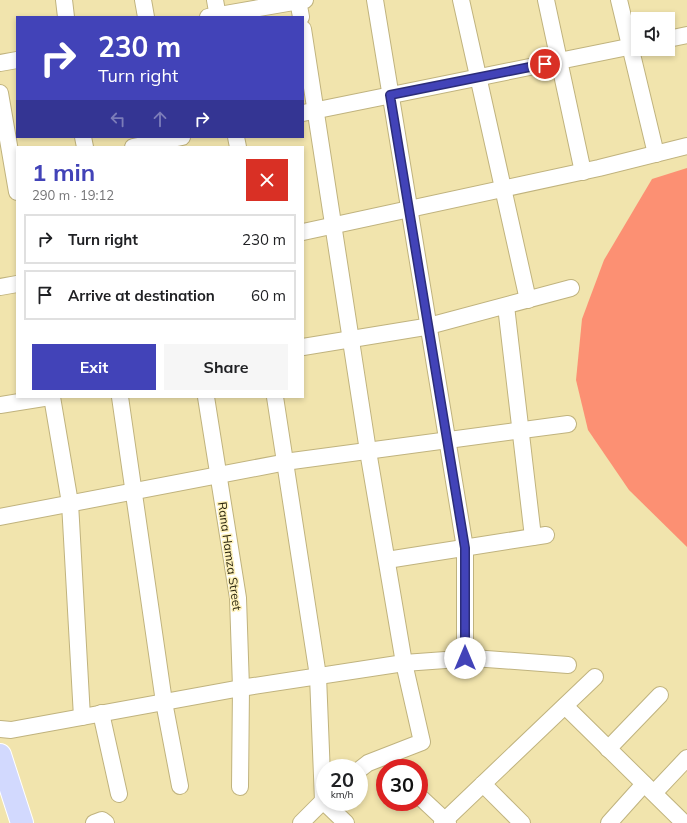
<!DOCTYPE html>
<html lang="en">
<head>
<meta charset="utf-8">
<style>
  :root { --surface:#fff; --page:#f6f6f6; --text:#202124; --muted:#757577; --line:#e0e0e0; --accent:#4243b8 }
  body { margin:0; font-family:Mulish,sans-serif; background:var(--page); color:var(--text); height:100vh; display:flex; flex-direction:column; font-size:15px; white-space:nowrap }
  * { box-sizing:border-box; margin:0 }
  p { font-size:13px; color:var(--muted) }
  .icon { flex:none; width:22px; height:22px; fill:none; stroke:currentColor; stroke-width:2; stroke-linecap:round; stroke-linejoin:round }
  .map { position:relative; flex:1; overflow:hidden }
  .details { position:absolute; left:16px; top:146px; width:288px; height:252px; display:flex; flex-direction:column; background:var(--surface); border-radius:0px; box-shadow:0 2px 6px #0003 }
  .details>* { flex:none }
  .guide { position:absolute; left:16px; top:16px; width:288px; height:122px; border-radius:0px; box-shadow:0 2px 6px #0003; background:#4243b8; color:#fff; overflow:hidden }
  .tools { position:absolute; left:631px; top:12px; display:grid; gap:8px }
  .tools a { display:grid; place-items:center; width:44px; height:44px; border-radius:0px; background:var(--surface); box-shadow:0 2px 6px #0003; font-size:20px }
  .speed { position:absolute; left:316px; top:759px; display:flex; gap:8px; font-size:20px; font-weight:700; text-align:center }
  .speed>* { display:grid; place-content:center; width:52px; height:52px; border-radius:50%; background:var(--surface); box-shadow:0 2px 6px #0003; line-height:1 }
  .speed small { font-size:10px; font-weight:400 }
  .speed .limit { border:6px solid #d22; background:#fff; color:#111 }
  .pin { position:absolute; display:grid; place-items:center; width:34px; height:34px; color:#fff; margin:-17px; border:2px solid #fff; border-radius:50%; box-shadow:0 1px 4px #0007 }
  .me { position:absolute; width:44px; margin:-22px; rotate:0deg; stroke-linejoin:round; filter:drop-shadow(0 0 3px #0008) }
  .turn { display:flex; align-items:center; gap:14px; height:84px; padding:0 16px; font-size:18px }
  .turn .icon { width:52px; height:52px; stroke-width:2.5 }
  .turn b { display:block; font-size:28px; line-height:34px }
  .lanes { display:flex; align-items:center; height:38px; padding:0 16px; background:#0003; justify-content:center; gap:20px; direction:ltr }
  .lanes .off { opacity:.35 }
  .round { display:grid; place-items:center; flex:none; width:42px; height:42px; border-radius:0px; background:var(--page) }
  .head { display:flex; align-items:center; justify-content:space-between; height:68px; padding:0 16px }
  h1 { font-size:24px; font-weight:700; line-height:30px; color:var(--accent) }
  .primary-button { display:flex; gap:8px; margin-top:auto; padding:8px 16px }
  .primary-button a { flex:1; height:46px; border-radius:0px; background:var(--accent); color:#fff; font-size:16px; font-weight:700; line-height:46px; text-align:center }
  .primary-button a+a { background:var(--page); color:var(--text) }
  ul { padding:0; list-style:none }
  li { display:flex; align-items:center; gap:12px; height:50px; margin:0 8px 6px; padding:0 8px; border:2px solid var(--line); border-radius:0px }
  li div { flex:1 }
  li b { display:block; font-size:15px }
  li em { font-style:normal }
  .map>svg:first-child { display:block }
  .green { fill:#fc9073 }
  .lines { fill:none; stroke-linecap:round; stroke-linejoin:round }
  .minor-casing { stroke:#c0b37e; stroke-width:18 }
  .primary-casing { stroke:#fff; stroke-width:24 }
  .minor { stroke:#fff; stroke-width:16 }
  .primary { stroke:#d2d9fe; stroke-width:22 }
  .route-casing { stroke:#2b2c78; stroke-width:10 }
  .route { stroke:#4243b8; stroke-width:7 }
  .labels { text-anchor:middle; dominant-baseline:central; stroke-width:3; stroke-linejoin:round; paint-order:stroke }
  .street-label { font-size:12px; fill:#231e09; stroke:#fef1ba }
</style>
</head>
<body>
<div class="map">
<svg width="687" height="823" viewBox="0 0 687 823">
  <rect width="100%" height="100%" fill="#f1e4ad"/>
  <polygon class="green" points="687,168 687,547 629,490 588,430 576,380 582,319 604,260 652,179"/>
  <g class="lines">
    <g class="minor-casing">
      <g id="minor">
        <polyline points="64,0 66,17"/>
        <polyline points="143,0 146,17"/>
        <polyline points="215,0 218,17"/>
        <polyline points="298,0 301,17"/>
        <polyline points="375,0 465,548 465,659"/>
        <polyline points="461,0 528,300"/>
        <polyline points="546,0 583,172"/>
        <polyline points="619,0 656,154"/>
        <polyline points="208,17 305,0"/>
        <polyline points="303,29 368,451 404,663 422,742 368,763 359,770"/>
        <polyline points="668,39 687,35"/>
        <polyline points="0,63 17,60"/>
        <polyline points="0,93 17,192"/>
        <polyline points="303,113 638,45"/>
        <polyline points="83,137 85,147"/>
        <polyline points="236,137 238,147"/>
        <polyline points="133,147 182,137"/>
        <polyline points="303,232 599,168 687,146"/>
        <polyline points="0,287 17,284"/>
        <polyline points="506,306 533,537"/>
        <polyline points="303,347 425,327 571,288"/>
        <polyline points="52,397 70,503 82,717"/>
        <polyline points="120,397 164,702 180,786"/>
        <polyline points="206,397 238,598 241,688 240,787"/>
        <polyline points="275,397 318,676 323,801 346,823"/>
        <polyline points="0,405 50,397"/>
        <polyline points="0,517 292,461 568,424"/>
        <polyline points="387,560 546,535"/>
        <polyline points="565,706 684,823"/>
        <polyline points="101,713 119,794"/>
        <polyline points="0,729 11,730 241,688 404,663 473,658 568,665"/>
        <polyline points="608,749 660,695"/>
        <polyline points="483,784 522,823"/>
        <polyline points="654,793 687,758"/>
        <polyline points="419,796 448,823"/>
        <polyline points="94,823 102,820 106,823"/>
        <polyline points="301,823 325,799"/>
        <polyline points="442,823 595,677"/>
        <polyline points="609,823 644,784"/>
      </g>
    </g>
    <g class="primary-casing">
      <polyline id="primary" points="0,755 22,823"/>
    </g>
    <use href="#minor" class="minor"/>
    <use href="#primary" class="primary"/>
  </g>
  <g class="lines">
    <g class="route-casing">
      <polyline id="route" points="465,658 465,548 390,95 545,64"/>
    </g>
    <use href="#route" class="route"/>
  </g>
  <g class="labels">
    <g class="street-label">
      <text transform="translate(230 556) rotate(82)">Rana Hamza Street</text>
    </g>
  </g>
</svg>
<div class="tools">
<a><svg class="icon" aria-label="sound" viewBox="0 0 24 24"><path d="M4 9h4l5-4v14l-5-4H4zM17 9q2 3 0 6"/></svg></a>
</div>
<div class="speed"><div>20<small>km/h</small></div><div class="limit">30</div></div>
<div class="pin" style="left:545px;top:64px;background:#d93025"><svg class="icon" aria-label="arrive" viewBox="0 0 24 24"><path d="M6 21V4h12l-3 4 3 4H6"/></svg></div>
<svg class="me" style="left:465px;top:658px" viewBox="-20 -20 40 40"><circle r="19" fill="#fff"/><path d="M0-13L10 11 0 6-10 11z" fill="#4243b8"/></svg>
<div class="guide">
<div class="turn"><svg class="icon" aria-label="right" viewBox="0 0 24 24"><path d="M7 20v-9h11M14 6l5 5-5 5"/></svg><div><b>230 m</b>Turn right</div></div>
<div class="lanes"><svg class="icon off" aria-label="left" viewBox="0 0 24 24"><path d="M17 20v-9H6M10 6l-5 5 5 5"/></svg><svg class="icon off" aria-label="ahead" viewBox="0 0 24 24"><path d="M12 20V5M6 11l6-6 6 6"/></svg><svg class="icon" aria-label="right" viewBox="0 0 24 24"><path d="M7 20v-9h11M14 6l5 5-5 5"/></svg></div>
</div>
<section class="details">
<div class="head"><div><h1>1 min</h1><p>290 m · 19:12</p></div><a class="round" style="background:#d93025;color:#fff"><svg class="icon" aria-label="close" viewBox="0 0 24 24"><path d="M6 6l12 12M18 6L6 18"/></svg></a></div>
<ul>
<li><svg class="icon" aria-label="right" viewBox="0 0 24 24"><path d="M7 20v-9h11M14 6l5 5-5 5"/></svg><div><b>Turn right</b></div><em>230 m</em></li>
<li><svg class="icon" aria-label="arrive" viewBox="0 0 24 24"><path d="M6 21V4h12l-3 4 3 4H6"/></svg><div><b>Arrive at destination</b></div><em>60 m</em></li>
</ul>
<div class="primary-button"><a>Exit</a><a>Share</a></div>
</section>
</div>
</body>
</html>
